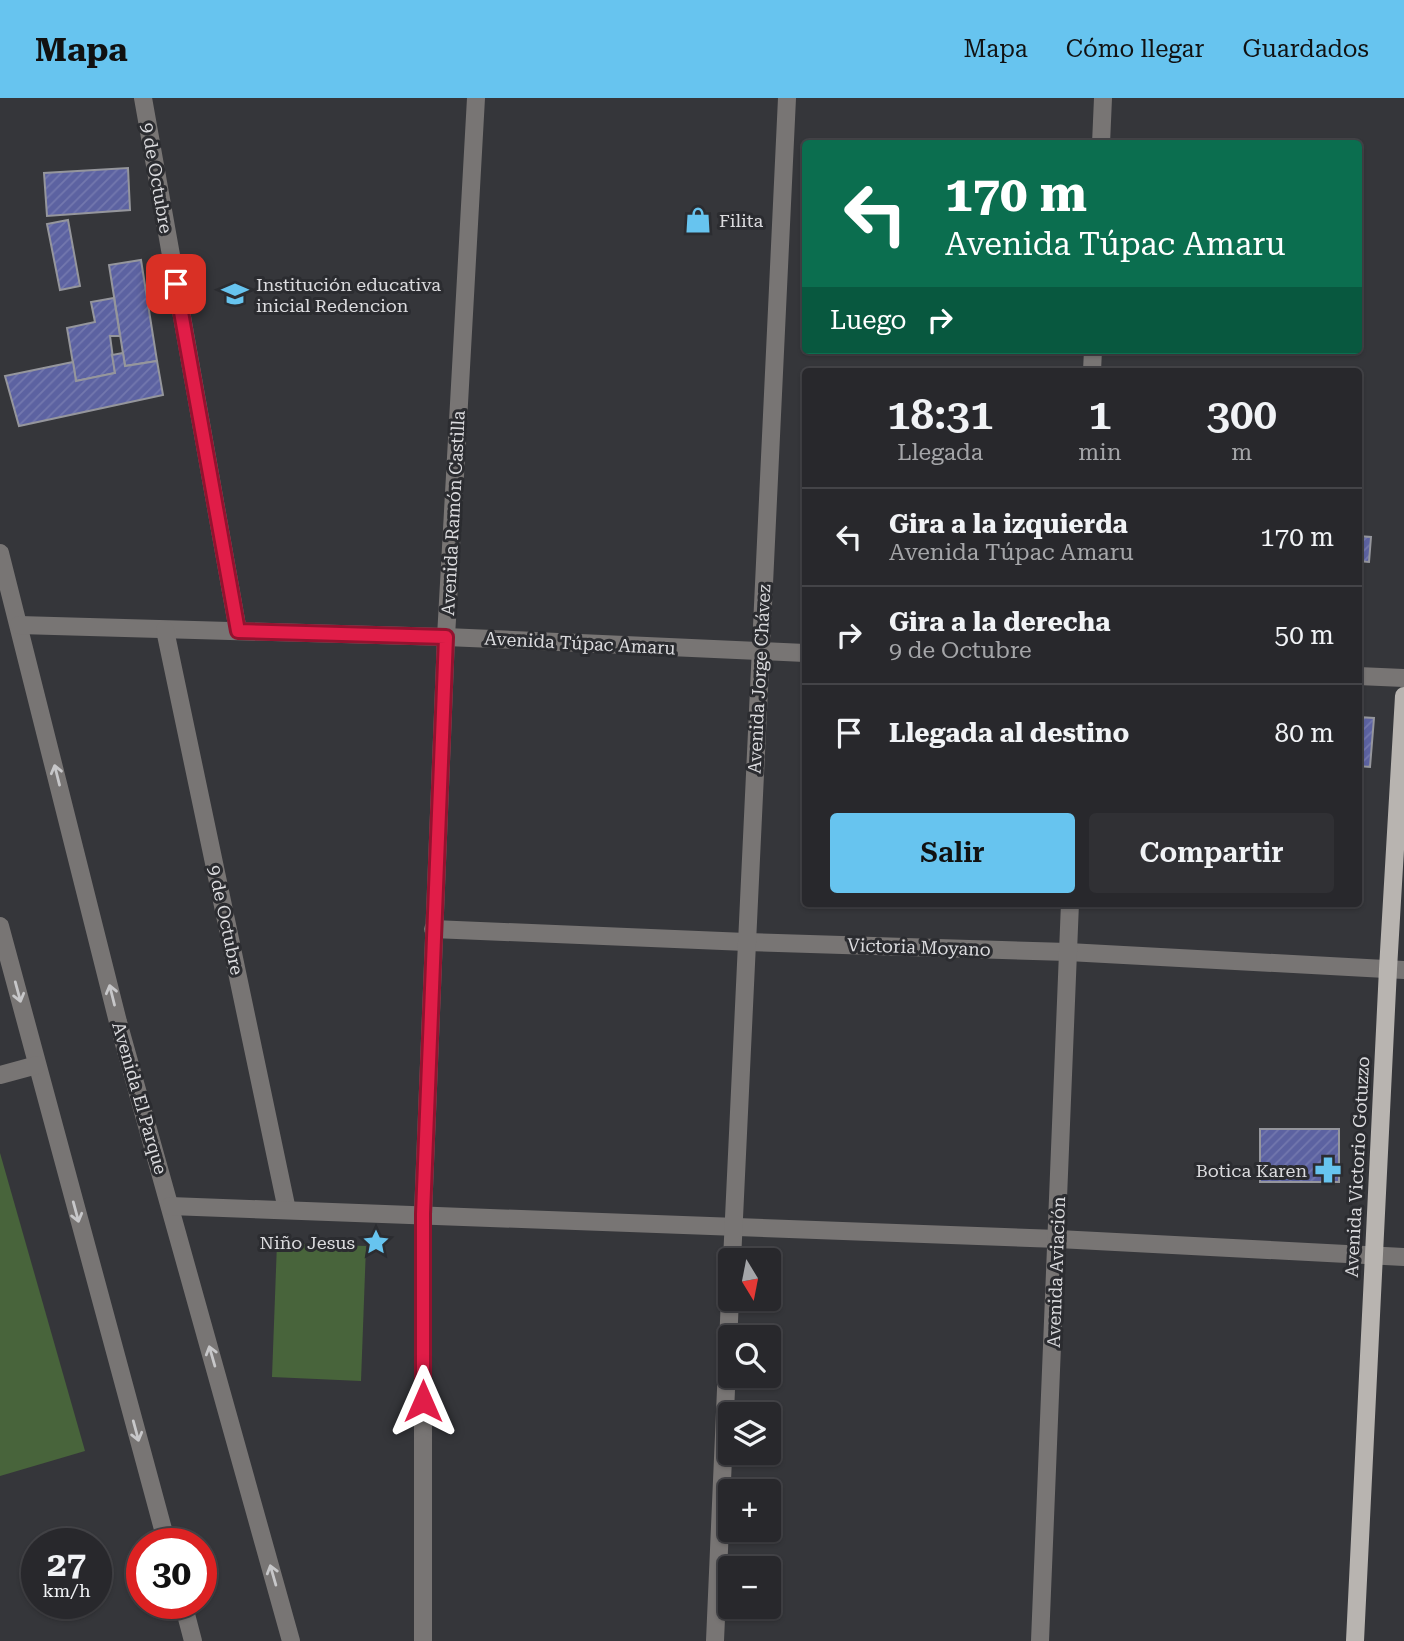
<!DOCTYPE html>
<html lang="es">
<head>
<meta charset="utf-8">
<style>
  :root { --surface:#28282c; --page:#303034; --text:#f1f3f6; --muted:#a5a6a9; --line:#444448; --accent:#67c4ef }
  body { margin:0; font-family:"Roboto Serif",serif; background:var(--page); color:var(--text); height:100vh; display:flex; flex-direction:column; font-size:26px; white-space:nowrap }
  * { box-sizing:border-box; margin:0 }
  p { font-size:23px; color:var(--muted) }
  .icon { flex:none; width:38px; height:38px; fill:none; stroke:currentColor; stroke-width:2; stroke-linecap:round; stroke-linejoin:round }
  .map { position:relative; flex:1; overflow:hidden }
  .sheet { position:absolute; left:802px; top:270px; width:560px; height:539px; display:flex; flex-direction:column; background:var(--surface); border-radius:7px; box-shadow:0 2px 5px #0004,0 0 0 2px var(--line) }
  .sheet>* { flex:none }
  .guide { position:absolute; left:802px; top:42px; width:560px; height:214px; border-radius:7px; box-shadow:0 2px 5px #0004,0 0 0 2px var(--line); background:#0b6e4f; color:#fff; overflow:hidden }
  .needle { width:46px; rotate:170deg }
  .tools { position:absolute; left:718px; top:1150px; display:grid; gap:14px }
  .tools a { display:grid; place-items:center; width:63px; height:63px; border-radius:7px; background:var(--surface); box-shadow:0 2px 5px #0004,0 0 0 2px var(--line); font-size:35px }
  .speed { position:absolute; left:21px; top:1430px; display:flex; gap:14px; font-size:35px; font-weight:700; text-align:center }
  .speed>* { display:grid; place-content:center; width:91px; height:91px; border-radius:50%; background:var(--surface); box-shadow:0 2px 5px #0004,0 0 0 2px var(--line); line-height:1 }
  .speed small { font-size:18px; font-weight:400 }
  .speed .limit { border:10px solid #d22; background:#fff; color:#111 }
  .pin { position:absolute; display:grid; place-items:center; width:60px; height:60px; color:#fff; margin:-30px; border-radius:14px; box-shadow:0 4px 10px #0006 }
  .me { position:absolute; width:77px; margin:-38px; rotate:0deg; stroke-linejoin:round; filter:drop-shadow(0 0 5px #0008) }
  .turn { display:flex; align-items:center; gap:24px; height:147px; padding:0 28px; font-size:32px }
  .turn .icon { width:91px; height:91px; stroke-width:2.5 }
  .turn b { display:block; font-size:49px; line-height:60px }
  .then { display:flex; align-items:center; height:66px; padding:0 28px; background:#0003; gap:14px; font-size:26px }
  .eta { display:flex; justify-content:space-evenly; align-items:center; height:119px; text-align:center }
  .eta b { font-size:42px; font-weight:600; line-height:49px }
  .button { display:flex; gap:14px; margin-top:auto; padding:14px 28px }
  .button a { flex:1; height:80px; border-radius:7px; background:var(--accent); color:#111; font-size:28px; font-weight:600; line-height:80px; text-align:center }
  .button a+a { background:var(--page); color:var(--text) }
  ul { padding:0; list-style:none }
  li { display:flex; align-items:center; gap:21px; height:98px; padding:0 28px; border-top:2px solid var(--line) }
  li div { flex:1 }
  li b { display:block; font-size:26px }
  li em { font-style:normal }
  header { display:flex; align-items:center; gap:42px; box-sizing:border-box; height:98px; padding:0 35px; background:var(--accent); color:#111 }
  header strong { font-size:33px }
  nav { display:flex; gap:38px; margin-inline-start:auto; font-size:24px }
  .map>svg:first-child { display:block }
  .park { fill:#48643b }
  .building { fill:url(#building-hatch); stroke:#95969c; stroke-width:2 }
  .lines { fill:none; stroke-linecap:round; stroke-linejoin:round }
  .minor { stroke:#787574; stroke-width:18 }
  .major { stroke:#b8b4b0; stroke-width:18 }
  .oneway { stroke:#c7c7c9 }
  .route-casing { stroke:#92132f; stroke-width:18 }
  .route { stroke:#e11d48; stroke-width:12 }
  .labels { text-anchor:middle; dominant-baseline:central; stroke-width:6; stroke-linejoin:round; paint-order:stroke }
  .street-label { font-size:18px; fill:#dbdbde; stroke:#2b2c30 }
  .poi-label { font-size:18px; fill:#dbdbde; stroke:#2b2c30; text-anchor:start }
</style>
</head>
<body>
<header>
<strong>Mapa</strong>
<nav><a>Mapa</a><a>Cómo llegar</a><a>Guardados</a></nav>
</header>
<div class="map">
<svg width="1404" height="1543" viewBox="0 0 1404 1543">
  <defs>
    <pattern id="building-hatch" width="6" height="6" patternUnits="userSpaceOnUse" patternTransform="scale(1.75)"><rect width="6" height="6" fill="#5c62a1"/><path d="M-1 1l2-2M0 6l6-6M5 7l2-2" fill="none" stroke="#7378ae"/></pattern>
  </defs>
  <rect width="100%" height="100%" fill="#35363a"/>
  <g class="park">
    <polygon points="0,1055 85,1353 0,1378"/>
    <polygon points="277,1145 366,1148 361,1283 272,1279"/>
  </g>
  <g class="building">
    <polygon points="128,70 130,112 47,118 44,75"/>
    <polygon points="68,122 80,188 60,192 47,126"/>
    <polygon points="141,162 157,263 125,268 109,167"/>
    <polygon points="114,200 120,238 110,238 115,275 76,283 67,230 95,224 91,204"/>
    <polygon points="123,255 125,268 157,263 163,297 19,328 5,278 73,264 76,283 115,275 112,257"/>
    <polygon points="1358,438 1371,439 1369,464 1358,463"/>
    <polygon points="1358,619 1374,620 1370,669 1358,668"/>
    <rect x="1260" y="1031" width="79" height="53"/>
  </g>
  <g class="lines">
    <g class="minor">
      <polyline points="143,0 238,533"/>
      <polyline points="1101,46 1103,0"/>
      <polyline points="1092,273 1093,252"/>
      <polyline points="0,455 118,924 291,1543"/>
      <polyline points="19,527 446,539 805,555"/>
      <polyline points="165,532 287,1112"/>
      <polyline points="1358,578 1404,580"/>
      <polyline points="0,828 167,1446"/>
      <polyline points="433,831 746,844 1068,854 1404,872"/>
      <polyline points="0,977 37,967"/>
      <polyline points="170,1108 1058,1141 1404,1159"/>
      <polyline points="732,1162 787,0"/>
      <polyline points="183,1505 193,1543"/>
      <polyline points="423,1543 423,1116 446,539 476,0"/>
      <polyline points="715,1543 730,1200"/>
      <polyline points="1040,1543 1070,805"/>
    </g>
    <polyline class="major" points="1355,1543 1388,871 1404,598"/>
  </g>
  <defs><path id="oneway-shaft" d="M-6 0H5M1.5-3L5.5 0L1.5 3" fill="none" stroke-width="1.6" stroke-linecap="round" stroke-linejoin="round" transform="scale(1.75)"/></defs>
  <g class="oneway">
    <use href="#oneway-shaft" transform="translate(57 677) rotate(-104)"/>
    <use href="#oneway-shaft" transform="translate(18 894) rotate(75)"/>
    <use href="#oneway-shaft" transform="translate(112 897) rotate(-104)"/>
    <use href="#oneway-shaft" transform="translate(76 1114) rotate(75)"/>
    <use href="#oneway-shaft" transform="translate(212 1258) rotate(-106)"/>
    <use href="#oneway-shaft" transform="translate(136 1333) rotate(75)"/>
    <use href="#oneway-shaft" transform="translate(273 1477) rotate(-106)"/>
  </g>
  <g class="lines">
    <g class="route-casing">
      <polyline id="route" points="176,186 238,533 446,539 423,1116 423,1303"/>
    </g>
    <use href="#route" class="route"/>
  </g>
  <defs>
    <g id="shop-bare" transform="scale(2.1)"><path d="M-5-2.5h2.3a2.7 3.5 0 0 1 5.4 0H5L5.5 6h-11ZM-1.5-2.5h3a1.5 2.3 0 0 0-3 0Z" fill="#67c4ef" stroke="#2b2c30" stroke-width="2.5" paint-order="stroke"/></g>
    <g id="school-bare" transform="scale(2.1)"><path d="M0-5L7-2L0 1L-7-2ZM-4 1L0 2.5L4 1V4Q0 6-4 4Z" fill="#67c4ef" stroke="#2b2c30" stroke-width="2.5" paint-order="stroke"/></g>
    <g id="pharmacy-bare" transform="scale(2.1)"><path d="M-2-6h4v4h4v4h-4v4h-4v-4h-4v-4h4Z" fill="#67c4ef" stroke="#2b2c30" stroke-width="2.5" paint-order="stroke"/></g>
    <g id="sight-bare" transform="scale(2.1)"><path d="M0-6L1.8-2.2L6-1.7L2.9 1.2L3.7 5.4L0 3.3L-3.7 5.4L-2.9 1.2L-6-1.7L-1.8-2.2Z" fill="#67c4ef" stroke="#2b2c30" stroke-width="2.5" paint-order="stroke"/></g>
  </defs>
  <g fill-rule="evenodd">
    <use href="#shop-bare" x="698" y="122"/>
    <use href="#school-bare" x="235" y="196"/>
    <use href="#pharmacy-bare" x="1328" y="1072"/>
    <use href="#sight-bare" x="376" y="1144"/>
  </g>
  <g class="labels">
    <g class="street-label">
      <text transform="translate(157 80) rotate(80)">9 de Octubre</text>
      <text transform="translate(453 415) rotate(-87)">Avenida Ramón Castilla</text>
      <text transform="translate(580 545) rotate(3)">Avenida Túpac Amaru</text>
      <text transform="translate(759 581) rotate(-87)">Avenida Jorge Chávez</text>
      <text transform="translate(226 822) rotate(78)">9 de Octubre</text>
      <text transform="translate(919 849) rotate(2)">Victoria Moyano</text>
      <text transform="translate(140 1000) rotate(74)">Avenida El Parque</text>
      <text transform="translate(1357 1069) rotate(-87)">Avenida Victorio Gotuzzo</text>
      <text transform="translate(1056 1174) rotate(-88)">Avenida Aviación</text>
    </g>
    <g class="poi-label">
      <text x="719" y="122">Filita</text>
      <text x="256" y="186">Institución educativa<tspan x="256" dy="21">inicial Redencion</tspan></text>
      <text x="1307" y="1072" text-anchor="end">Botica Karen</text>
      <text x="355" y="1144" text-anchor="end">Niño Jesus</text>
    </g>
  </g>
</svg>
<div class="tools">
<a><svg class="needle" viewBox="-14 -14 28 28"><path d="M0-13l5 13h-10z" fill="#e53935"/><path d="M0 13l5-13h-10z" fill="#a5a6a9"/></svg></a>
<a><svg class="icon" aria-label="search" viewBox="0 0 24 24"><circle cx="10" cy="10" r="6"/><path d="M15 15l6 6"/></svg></a>
<a><svg class="icon" aria-label="layers" viewBox="0 0 24 24"><path d="M12 4l9 5-9 5-9-5zM3 14l9 5 9-5"/></svg></a>
<a>+</a>
<a>−</a>
</div>
<div class="speed"><div>27<small>km/h</small></div><div class="limit">30</div></div>
<div class="pin" style="left:176px;top:186px;background:#d93025"><svg class="icon" aria-label="arrive" viewBox="0 0 24 24"><path d="M6 21V4h12l-3 4 3 4H6"/></svg></div>
<svg class="me" style="left:423px;top:1303px" viewBox="-20 -20 40 40"><path d="M0-17L14 15 0 8-14 15z" fill="#e11d48" stroke="#fff" stroke-width="4"/></svg>
<div class="guide">
<div class="turn"><svg class="icon" aria-label="left" viewBox="0 0 24 24"><path d="M17 20v-9H6M10 6l-5 5 5 5"/></svg><div><b>170 m</b>Avenida Túpac Amaru</div></div>
<div class="then">Luego<svg class="icon" aria-label="right" viewBox="0 0 24 24"><path d="M7 20v-9h11M14 6l5 5-5 5"/></svg></div>
</div>
<section class="sheet">
<div class="eta">
<div><b>18:31</b><p>Llegada</p></div>
<div><b>1</b><p>min</p></div>
<div><b>300</b><p>m</p></div>
</div>
<ul>
<li><svg class="icon" aria-label="left" viewBox="0 0 24 24"><path d="M17 20v-9H6M10 6l-5 5 5 5"/></svg><div><b>Gira a la izquierda</b><p>Avenida Túpac Amaru</p></div><em>170 m</em></li>
<li><svg class="icon" aria-label="right" viewBox="0 0 24 24"><path d="M7 20v-9h11M14 6l5 5-5 5"/></svg><div><b>Gira a la derecha</b><p>9 de Octubre</p></div><em>50 m</em></li>
<li><svg class="icon" aria-label="arrive" viewBox="0 0 24 24"><path d="M6 21V4h12l-3 4 3 4H6"/></svg><div><b>Llegada al destino</b></div><em>80 m</em></li>
</ul>
<div class="button"><a>Salir</a><a>Compartir</a></div>
</section>
</div>
</body>
</html>
